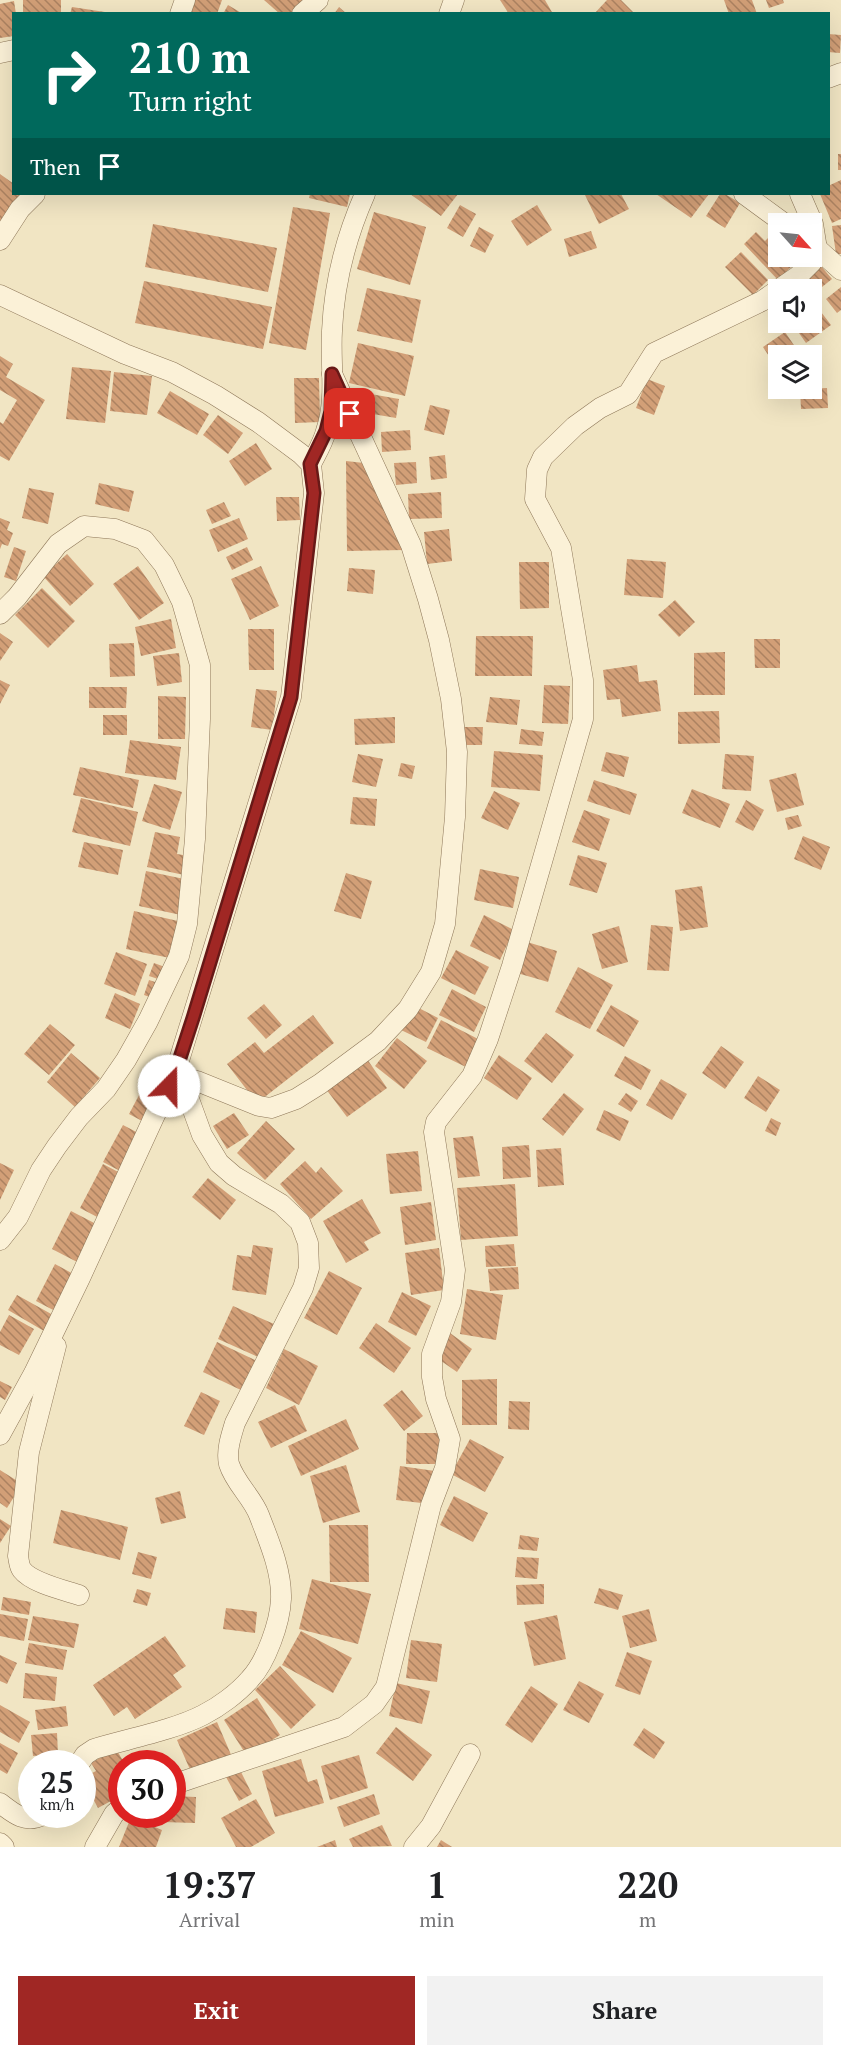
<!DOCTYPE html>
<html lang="en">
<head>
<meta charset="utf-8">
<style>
  :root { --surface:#fff; --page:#f2f2f2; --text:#202124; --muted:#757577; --accent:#a02724 }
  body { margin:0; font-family:"PT Serif",serif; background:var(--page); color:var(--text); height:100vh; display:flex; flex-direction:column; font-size:22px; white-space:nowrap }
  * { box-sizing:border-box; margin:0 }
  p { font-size:20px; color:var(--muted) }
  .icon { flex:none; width:33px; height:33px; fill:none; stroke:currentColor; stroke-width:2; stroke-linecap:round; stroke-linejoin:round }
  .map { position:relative; height:1847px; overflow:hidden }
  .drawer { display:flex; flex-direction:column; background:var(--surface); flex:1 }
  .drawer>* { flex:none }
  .banner { position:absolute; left:12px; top:12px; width:818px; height:183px; border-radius:0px; box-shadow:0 6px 24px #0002; background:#00695c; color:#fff; overflow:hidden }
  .needle { width:39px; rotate:117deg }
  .controls { position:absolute; left:768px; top:213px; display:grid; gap:12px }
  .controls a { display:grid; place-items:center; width:54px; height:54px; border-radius:0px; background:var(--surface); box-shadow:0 6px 24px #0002; font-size:30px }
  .speed { position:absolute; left:18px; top:1750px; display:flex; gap:12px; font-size:30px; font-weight:700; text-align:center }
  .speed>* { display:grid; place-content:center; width:78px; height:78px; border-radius:50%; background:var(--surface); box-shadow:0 6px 24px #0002; line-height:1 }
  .speed small { font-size:15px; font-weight:400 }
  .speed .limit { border:9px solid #d22; background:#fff; color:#111 }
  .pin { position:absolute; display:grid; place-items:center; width:51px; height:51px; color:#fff; margin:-26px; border-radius:12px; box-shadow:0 3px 9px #0006 }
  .me { position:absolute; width:66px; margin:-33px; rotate:22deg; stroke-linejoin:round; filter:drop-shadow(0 0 4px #0008) }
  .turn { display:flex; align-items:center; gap:21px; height:126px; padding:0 18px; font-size:27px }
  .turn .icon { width:78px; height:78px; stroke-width:2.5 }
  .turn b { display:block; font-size:42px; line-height:51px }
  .then { display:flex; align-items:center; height:57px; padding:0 18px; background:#0003; gap:12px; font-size:22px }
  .eta { display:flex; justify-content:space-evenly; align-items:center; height:102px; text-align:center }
  .eta b { font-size:36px; font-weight:800; line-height:42px }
  .primary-button { display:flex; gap:12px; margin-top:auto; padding:12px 18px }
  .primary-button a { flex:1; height:69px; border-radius:0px; background:var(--accent); color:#fff; font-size:24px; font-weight:800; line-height:69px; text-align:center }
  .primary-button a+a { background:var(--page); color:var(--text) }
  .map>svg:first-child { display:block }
  .building { fill:url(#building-back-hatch) }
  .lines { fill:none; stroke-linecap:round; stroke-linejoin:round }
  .minor-casing { stroke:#8d7658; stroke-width:21 }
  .minor { stroke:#fbf1d7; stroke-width:20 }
  .route-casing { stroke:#681917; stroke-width:15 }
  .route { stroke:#a02724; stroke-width:10 }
</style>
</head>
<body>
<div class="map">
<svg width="841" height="1847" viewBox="0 0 841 1847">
  <defs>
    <pattern id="building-back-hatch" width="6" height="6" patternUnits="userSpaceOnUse" patternTransform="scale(1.5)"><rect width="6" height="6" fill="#d29f77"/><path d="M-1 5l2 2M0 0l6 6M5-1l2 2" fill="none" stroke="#ac8261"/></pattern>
  </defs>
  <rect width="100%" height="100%" fill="#f1e5c3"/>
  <g class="building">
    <rect x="23" y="0" width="38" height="14"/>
    <polygon points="194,0 222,0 217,14 188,14"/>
    <polygon points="264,0 303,0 291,14 280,14"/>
    <polygon points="500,0 545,0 553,14 509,14"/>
    <polygon points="607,0 621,0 635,14 594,14"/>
    <polygon points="724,0 752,0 757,14 729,14"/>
    <polygon points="766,0 783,0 784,3 769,8"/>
    <polygon points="14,1 16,14 14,14 14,36 0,38 0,4"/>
    <polygon points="228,5 243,14 223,14"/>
    <polygon points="72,7 105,12 105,14 70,14"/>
    <polygon points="339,7 347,14 334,14"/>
    <polygon points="828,34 841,35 840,53 828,52"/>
    <rect x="838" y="154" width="3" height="16"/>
    <polygon points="0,174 14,184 14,194 26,194 0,233"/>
    <polygon points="841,180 841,219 832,223 820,194 828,194 828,186"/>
    <polygon points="310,194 350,194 347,207 309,198"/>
    <polygon points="410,194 458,194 441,216"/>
    <polygon points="588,194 621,194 629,209 599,224 585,195"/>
    <polygon points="656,194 709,194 691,218"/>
    <polygon points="720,194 725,194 740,203 725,228 706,216"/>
    <polygon points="460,205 476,214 463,237 447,228"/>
    <polygon points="537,205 552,230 527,246 511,221"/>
    <polygon points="293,207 330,213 306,350 269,343"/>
    <polygon points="374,212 426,227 410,285 357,269"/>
    <polygon points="153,224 277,248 268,292 145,267"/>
    <polygon points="841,225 841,254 836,254 832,226"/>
    <polygon points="479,227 494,235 485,253 470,246"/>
    <polygon points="777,229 778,231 778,256 802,256 778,280 744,244 756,232 765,241"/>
    <polygon points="591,231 597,248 569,257 564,239"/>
    <polygon points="741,252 768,280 753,295 725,267"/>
    <polygon points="821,266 832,279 812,295 812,290 805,290 800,283"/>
    <polygon points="144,281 272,307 263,349 135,323"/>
    <polygon points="841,287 841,310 837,313 826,299"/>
    <polygon points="367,288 421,300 412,343 357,331"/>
    <polygon points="818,308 831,325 806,343 794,326 799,322 812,322 812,313"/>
    <polygon points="785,332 800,354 778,356 778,370 763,347"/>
    <polygon points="358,343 414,356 405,396 349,383"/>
    <polygon points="0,356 13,364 6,377 45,400 9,461 0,456 0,422 3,424 17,400 0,390"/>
    <polygon points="72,367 111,371 105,423 66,419"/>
    <polygon points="114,372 152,376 147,415 110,411"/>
    <polygon points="294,378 319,378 320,422 295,423"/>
    <polygon points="647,379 665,386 654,415 636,408"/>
    <polygon points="827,388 828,408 801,409 800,389"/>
    <polygon points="170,391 209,414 197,435 157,413"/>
    <polygon points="365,393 399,399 396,418 361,412"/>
    <polygon points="430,405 450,410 444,435 424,430"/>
    <polygon points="218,415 243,433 228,454 203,435"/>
    <polygon points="410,430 411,450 382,452 381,432"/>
    <polygon points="256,443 272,469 245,486 229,461"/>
    <polygon points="445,455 447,478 431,480 429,457"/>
    <polygon points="346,461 364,463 405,550 347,551"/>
    <polygon points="416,462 417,483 396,485 394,463"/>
    <polygon points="99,483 134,491 129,512 95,504"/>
    <polygon points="29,488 54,493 48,524 22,518"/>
    <polygon points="441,492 442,518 409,519 408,494"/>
    <polygon points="276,497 299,497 300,520 277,521"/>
    <polygon points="224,502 231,516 212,524 206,510"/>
    <polygon points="0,518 10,522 7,530 13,533 8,546 2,544 0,549"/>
    <polygon points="239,518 248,539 218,552 209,530"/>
    <polygon points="449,529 452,561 427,564 424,532"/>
    <polygon points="14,547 26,551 16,581 4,577"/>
    <polygon points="247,547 253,560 232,570 226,557"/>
    <polygon points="67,554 94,584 70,606 43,576"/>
    <polygon points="627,559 666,562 663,598 624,595"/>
    <polygon points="519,562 549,562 549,608 520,609"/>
    <polygon points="138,566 164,603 139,620 113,584"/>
    <polygon points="261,566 279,606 250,620 231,579"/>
    <polygon points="349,568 375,570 373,594 347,591"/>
    <polygon points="42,588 75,621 48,648 15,615"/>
    <polygon points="675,600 695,622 679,637 658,615"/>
    <polygon points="171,619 176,648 141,656 135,627"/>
    <polygon points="248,629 274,629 274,670 249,670"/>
    <polygon points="0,633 13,642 0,661"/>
    <polygon points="476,636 533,636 532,676 475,676"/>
    <polygon points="754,639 780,639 780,668 755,668"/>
    <polygon points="134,643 135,676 110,677 109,644"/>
    <polygon points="725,652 725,695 694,695 694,653"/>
    <polygon points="179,653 182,682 157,686 153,656"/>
    <polygon points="637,665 639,682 657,680 661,711 622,717 620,699 607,700 603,670"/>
    <polygon points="0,680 10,685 0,704"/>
    <polygon points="544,685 570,686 568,724 542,723"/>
    <polygon points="89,687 127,687 126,708 89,708"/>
    <polygon points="256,689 277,691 272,730 251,727"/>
    <polygon points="158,696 186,697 185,739 158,739"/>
    <polygon points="490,697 520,700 517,725 486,722"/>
    <polygon points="719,711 720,743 678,744 678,712"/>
    <rect x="103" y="715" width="24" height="20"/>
    <polygon points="395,717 395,743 355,745 354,719"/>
    <polygon points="464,727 483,727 482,745 464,745"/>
    <polygon points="521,729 544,732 542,746 519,744"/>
    <polygon points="130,740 181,747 176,780 125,773"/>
    <polygon points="494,751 543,755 540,791 491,787"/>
    <polygon points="606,752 629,757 624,777 601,771"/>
    <polygon points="358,754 383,759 376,787 352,782"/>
    <polygon points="725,754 754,756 751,791 722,789"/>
    <polygon points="401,763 415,766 412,779 398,776"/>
    <polygon points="80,767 139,780 133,808 73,795"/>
    <polygon points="796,773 804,805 777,812 769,780"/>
    <polygon points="594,780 637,794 630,815 587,801"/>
    <polygon points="154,784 182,792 170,830 142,821"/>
    <polygon points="692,789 730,804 720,828 682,813"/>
    <polygon points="494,791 520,803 508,830 481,818"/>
    <polygon points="353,797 377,799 375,826 350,824"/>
    <polygon points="81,798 138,812 130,846 72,832"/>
    <polygon points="746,800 764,810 753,831 735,822"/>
    <polygon points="584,810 610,819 599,851 572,842"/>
    <polygon points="798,815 802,826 788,830 785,818"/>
    <polygon points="155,832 180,837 177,854 189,856 184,875 147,867"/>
    <polygon points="803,836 830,847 821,870 794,859"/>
    <polygon points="84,842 123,850 118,875 78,867"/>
    <polygon points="578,855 607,863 597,893 569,885"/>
    <polygon points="480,869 519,877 513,908 474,900"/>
    <polygon points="146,871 189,880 181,915 139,906"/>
    <polygon points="346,873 372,881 361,919 334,911"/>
    <polygon points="702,886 708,927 680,931 675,890"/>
    <polygon points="134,911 178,921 170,958 126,949"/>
    <polygon points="484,915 514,930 500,960 470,946"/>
    <polygon points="651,925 673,927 669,971 647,970"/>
    <polygon points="619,926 628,962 602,969 592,934"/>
    <polygon points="527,942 557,951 548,982 517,973"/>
    <polygon points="456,950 489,967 475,995 441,978"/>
    <polygon points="116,952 147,964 135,996 104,984"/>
    <polygon points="154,963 165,967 161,980 149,976"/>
    <polygon points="578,967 613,985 590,1029 555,1012"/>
    <polygon points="149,980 161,984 155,999 144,995"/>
    <polygon points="452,989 486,1007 474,1032 439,1015"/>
    <polygon points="115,993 140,1004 130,1029 105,1018"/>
    <polygon points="264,1004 282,1025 266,1039 247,1018"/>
    <polygon points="413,1005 438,1018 426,1042 401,1030"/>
    <polygon points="611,1005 639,1021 624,1047 596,1031"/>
    <polygon points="313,1015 334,1043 257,1103 227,1064 255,1042 264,1053"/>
    <polygon points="441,1020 482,1041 468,1068 427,1048"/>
    <polygon points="50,1024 75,1045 49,1075 24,1054"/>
    <polygon points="546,1033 574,1055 552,1083 524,1061"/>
    <polygon points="397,1038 427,1061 404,1089 375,1066"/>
    <polygon points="721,1046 744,1062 725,1089 702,1073"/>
    <polygon points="71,1053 100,1078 75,1107 47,1082"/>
    <polygon points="499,1055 532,1078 517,1100 484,1078"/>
    <polygon points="625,1056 651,1070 641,1090 614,1076"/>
    <polygon points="367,1059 387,1088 347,1117 326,1089"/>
    <polygon points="154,1067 169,1075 144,1122 129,1114"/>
    <polygon points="758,1076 780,1090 766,1112 744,1098"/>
    <polygon points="661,1079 687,1094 672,1120 646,1105"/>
    <polygon points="564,1093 584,1109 563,1136 542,1119"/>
    <polygon points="626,1093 638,1101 631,1112 618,1104"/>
    <polygon points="604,1110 629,1121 620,1141 596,1130"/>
    <polygon points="234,1113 249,1135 227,1149 213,1126"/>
    <polygon points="771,1118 781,1123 776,1136 765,1131"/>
    <polygon points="266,1121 295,1149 265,1180 237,1153"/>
    <polygon points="123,1125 142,1135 122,1172 103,1162"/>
    <polygon points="473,1136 480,1176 458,1178 453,1138"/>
    <polygon points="529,1145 531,1177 503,1179 502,1147"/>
    <polygon points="561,1148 564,1185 538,1187 536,1150"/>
    <polygon points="418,1151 422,1191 390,1194 386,1154"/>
    <polygon points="305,1161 316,1173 321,1167 343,1191 311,1219 280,1184"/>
    <polygon points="0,1163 14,1170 0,1200"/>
    <polygon points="103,1164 124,1175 101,1219 80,1208"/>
    <polygon points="208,1178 236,1200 220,1220 192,1197"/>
    <polygon points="515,1184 518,1236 461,1240 457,1188"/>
    <polygon points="362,1199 381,1233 364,1242 369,1250 346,1263 323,1221"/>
    <polygon points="431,1202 436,1240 405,1245 400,1207"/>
    <polygon points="71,1211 100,1226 81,1264 52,1249"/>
    <polygon points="514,1244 516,1266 486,1267 485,1246"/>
    <polygon points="253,1245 273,1248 266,1295 232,1290 237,1255 251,1257"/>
    <polygon points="439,1248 444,1290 411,1295 405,1253"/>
    <polygon points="55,1264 77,1276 57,1312 36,1301"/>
    <polygon points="518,1267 519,1289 490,1291 488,1269"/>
    <polygon points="329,1271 362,1288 337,1335 304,1318"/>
    <polygon points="467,1289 503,1295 496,1340 460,1334"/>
    <polygon points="402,1292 431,1306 416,1336 388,1322"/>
    <polygon points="17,1295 53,1315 44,1331 8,1310"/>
    <polygon points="233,1306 274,1324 258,1357 218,1339"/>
    <polygon points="9,1315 34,1329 19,1355 0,1345 0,1332"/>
    <polygon points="376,1323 411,1348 394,1373 359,1348"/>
    <polygon points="450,1333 472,1349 457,1372 434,1356"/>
    <polygon points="217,1342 257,1361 243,1391 203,1372"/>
    <polygon points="284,1349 318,1366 299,1405 266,1388"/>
    <polygon points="497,1379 497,1425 462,1425 462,1380"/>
    <polygon points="0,1381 12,1387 5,1400 0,1397"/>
    <polygon points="402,1390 423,1416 404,1431 383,1405"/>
    <polygon points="201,1392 220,1401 204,1435 184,1426"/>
    <polygon points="509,1401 530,1402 529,1430 508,1429"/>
    <polygon points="295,1405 307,1431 271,1448 258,1422"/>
    <polygon points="346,1419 359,1449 301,1476 288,1446"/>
    <polygon points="407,1433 440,1433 439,1464 406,1464"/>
    <polygon points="470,1439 504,1457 485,1492 451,1474"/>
    <polygon points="346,1465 360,1512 323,1523 310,1476"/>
    <polygon points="400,1466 435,1471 430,1504 396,1500"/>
    <polygon points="0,1470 22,1484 7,1508 0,1503"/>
    <polygon points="180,1491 186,1518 161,1524 155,1498"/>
    <polygon points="454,1496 488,1513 473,1542 440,1525"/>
    <polygon points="61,1510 128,1527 120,1560 53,1543"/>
    <polygon points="0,1519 11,1526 0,1543"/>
    <polygon points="329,1525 368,1525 369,1582 330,1582"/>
    <polygon points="520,1535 539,1538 537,1551 518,1549"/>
    <polygon points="138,1552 157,1557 151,1579 132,1574"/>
    <polygon points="517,1557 539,1558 537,1579 515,1577"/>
    <polygon points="312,1579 371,1594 358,1644 299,1629"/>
    <polygon points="544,1584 544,1604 517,1605 516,1585"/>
    <polygon points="599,1588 623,1595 618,1610 594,1603"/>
    <polygon points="137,1589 151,1593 147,1606 133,1602"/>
    <polygon points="3,1597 31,1602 29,1615 1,1610"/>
    <polygon points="226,1608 257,1612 255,1633 223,1629"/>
    <polygon points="649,1609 657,1641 630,1648 622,1616"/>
    <polygon points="0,1614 28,1619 24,1641 0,1636"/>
    <polygon points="557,1615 566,1659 534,1666 524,1622"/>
    <polygon points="33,1616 79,1624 74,1648 28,1640"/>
    <polygon points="301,1631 352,1658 333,1693 282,1665"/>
    <polygon points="165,1636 186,1666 173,1675 182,1687 135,1719 127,1707 114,1716 93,1685"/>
    <polygon points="411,1640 442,1644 437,1682 406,1678"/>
    <polygon points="29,1643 67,1650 63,1670 25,1663"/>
    <polygon points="627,1652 652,1661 640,1695 615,1686"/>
    <polygon points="0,1655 17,1663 7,1684 0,1681"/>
    <polygon points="280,1666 316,1705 291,1729 255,1690"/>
    <polygon points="25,1673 57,1677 55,1701 23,1698"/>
    <polygon points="579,1681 604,1694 589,1723 563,1710"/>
    <polygon points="396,1683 430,1691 422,1724 389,1716"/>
    <polygon points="531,1686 558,1704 532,1743 505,1725"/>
    <polygon points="257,1698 280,1735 247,1756 224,1720"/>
    <polygon points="0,1705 30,1722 19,1743 0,1732"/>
    <polygon points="66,1706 68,1726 38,1730 35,1710"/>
    <polygon points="217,1722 232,1757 192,1774 177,1740"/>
    <polygon points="396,1727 432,1755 413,1781 376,1753"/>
    <polygon points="644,1728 665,1742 654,1759 633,1745"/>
    <polygon points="57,1733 58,1754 33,1756 31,1735"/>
    <polygon points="0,1743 18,1753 7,1774 0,1770"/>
    <polygon points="116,1749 125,1764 122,1764 122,1795 98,1808 82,1778 96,1771 91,1763"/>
    <polygon points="359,1755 368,1788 330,1800 321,1766"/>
    <polygon points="301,1759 308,1782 317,1779 324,1803 275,1817 262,1771"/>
    <polygon points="240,1770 252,1794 239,1801 226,1777"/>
    <polygon points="374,1794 380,1814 344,1827 337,1807"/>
    <polygon points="172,1796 196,1797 195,1823 162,1822 163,1815 172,1815"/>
    <polygon points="256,1799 275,1833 251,1847 236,1847 221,1818"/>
    <polygon points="131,1817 162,1830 156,1847 119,1847"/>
    <polygon points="382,1825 392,1846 353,1847 349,1839"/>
    <polygon points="335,1840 337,1847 317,1847"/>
    <polygon points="441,1840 452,1847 437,1847"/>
  </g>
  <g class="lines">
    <g class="minor-casing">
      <g id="minor">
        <polyline points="180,14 185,0"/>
        <polyline points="302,14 318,0"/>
        <polyline points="449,14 454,0"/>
        <polyline points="0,53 14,50"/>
        <polyline points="828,78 841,73"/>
        <polyline points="744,194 785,224"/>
        <polyline points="0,240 20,209 35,194"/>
        <polyline points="812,244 841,270"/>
        <polyline points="0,295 125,354 172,372 215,395 258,422 301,454 311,464 314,493 291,697 177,1067 80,1278 34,1373 0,1435"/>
        <path d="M 311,464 C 316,454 323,443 326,431 C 337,399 330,364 332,331 C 334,284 346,237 365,194"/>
        <polyline points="0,614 17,597 58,544 84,526 115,529 144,540 164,565 182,602 200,665 200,719 195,839 187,924 179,956 148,1021 126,1060 106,1089 79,1117 57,1146 41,1170 18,1217 0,1240"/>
        <polyline points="182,1078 197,1081 259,1106 271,1108 296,1099 320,1084 378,1041 408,1009 431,972 445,924 455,817 457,752 451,699 439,640 428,599 411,545 332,374"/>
        <path d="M 56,1346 L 29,1452 L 18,1556 C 19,1561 19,1566 22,1570 C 32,1583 64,1590 79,1595"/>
        <path d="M 79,1764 L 85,1755 L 94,1749 C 127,1739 174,1730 203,1715 C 219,1707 238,1693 250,1679 C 266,1662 280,1623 281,1599 C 282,1571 269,1541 259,1515 C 252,1497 235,1483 229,1464 C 226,1451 231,1436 235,1423 L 303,1288 L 309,1268 L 308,1243 L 300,1222 L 281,1204 L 234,1176 L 219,1163 L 202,1135 L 178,1069"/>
        <polyline points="172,1785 344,1727 374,1704 386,1687 431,1505 445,1468 450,1439 436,1399 432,1377 432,1354 451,1302 455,1270 434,1132 436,1122 472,1076 488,1039 512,966 583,719 583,680 561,548 535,499 537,470 543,457 575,426 600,408 628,394 654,353 762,301 798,276 812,262 817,249 813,224 800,194"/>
        <path d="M 0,1803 C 14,1814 26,1824 43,1815"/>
        <polyline points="0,1843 4,1847"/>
        <polyline points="95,1847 114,1814 122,1807"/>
        <polyline points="414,1847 431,1826 470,1754"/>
      </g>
    </g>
    <use href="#minor" class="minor"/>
  </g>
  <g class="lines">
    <g class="route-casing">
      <polyline id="route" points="169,1086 177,1067 193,1018 291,697 314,493 310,464 326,431 331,411 332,374 350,414"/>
    </g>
    <use href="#route" class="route"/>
  </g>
</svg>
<div class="controls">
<a><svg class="needle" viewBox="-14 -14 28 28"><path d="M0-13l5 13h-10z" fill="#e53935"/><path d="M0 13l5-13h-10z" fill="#757577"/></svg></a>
<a><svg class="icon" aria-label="sound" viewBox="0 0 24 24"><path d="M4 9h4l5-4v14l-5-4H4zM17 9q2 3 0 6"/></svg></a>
<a><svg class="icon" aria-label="layers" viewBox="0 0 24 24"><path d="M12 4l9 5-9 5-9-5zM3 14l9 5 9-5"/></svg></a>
</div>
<div class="speed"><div>25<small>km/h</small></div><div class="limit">30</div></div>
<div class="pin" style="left:350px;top:414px;background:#d93025"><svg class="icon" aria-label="arrive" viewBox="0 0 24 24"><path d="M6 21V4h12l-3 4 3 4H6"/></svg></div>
<svg class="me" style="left:169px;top:1086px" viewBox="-20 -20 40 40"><circle r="19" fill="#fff"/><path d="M0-13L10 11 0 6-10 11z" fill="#a02724"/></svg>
<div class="banner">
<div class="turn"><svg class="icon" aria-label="right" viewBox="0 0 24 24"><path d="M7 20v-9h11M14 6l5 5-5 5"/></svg><div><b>210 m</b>Turn right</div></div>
<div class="then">Then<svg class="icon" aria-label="arrive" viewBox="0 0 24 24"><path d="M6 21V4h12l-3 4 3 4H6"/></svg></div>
</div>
</div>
<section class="drawer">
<div class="eta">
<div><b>19:37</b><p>Arrival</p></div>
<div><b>1</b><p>min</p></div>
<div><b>220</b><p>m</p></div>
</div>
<div class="primary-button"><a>Exit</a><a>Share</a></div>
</section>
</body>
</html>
